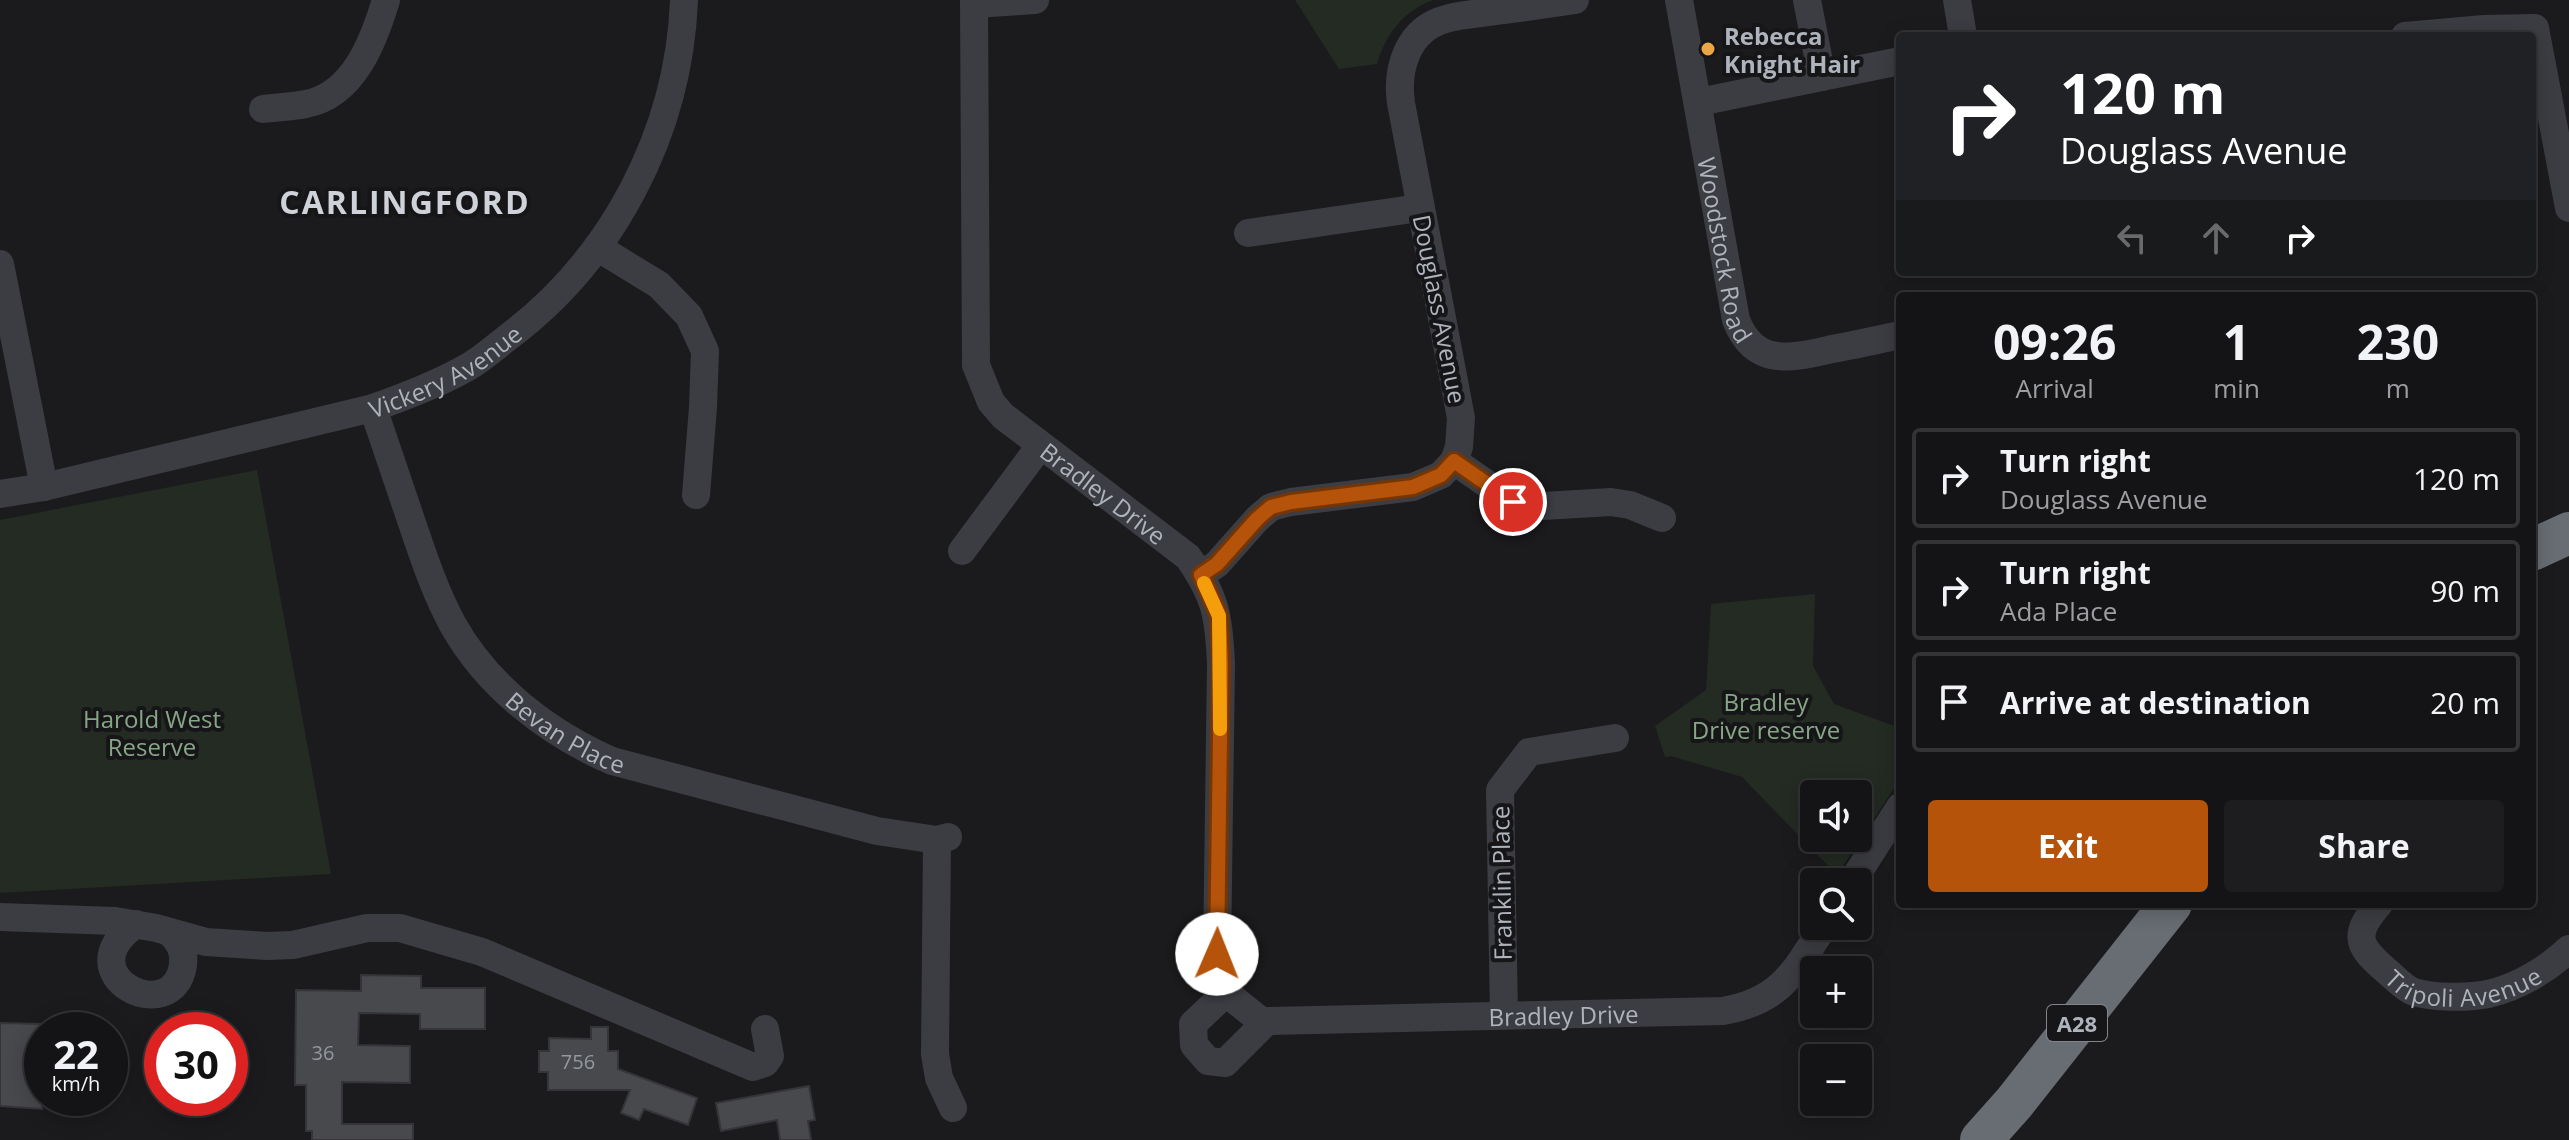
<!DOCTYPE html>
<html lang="en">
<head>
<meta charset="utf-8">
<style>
  :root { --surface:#141416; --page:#1d1d1f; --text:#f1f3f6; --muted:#9d9ea1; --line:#333335; --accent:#b45309 }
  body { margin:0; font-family:"Open Sans",sans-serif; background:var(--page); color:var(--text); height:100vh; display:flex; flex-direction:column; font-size:30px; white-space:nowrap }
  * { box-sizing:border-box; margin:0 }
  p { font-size:26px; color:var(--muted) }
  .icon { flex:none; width:44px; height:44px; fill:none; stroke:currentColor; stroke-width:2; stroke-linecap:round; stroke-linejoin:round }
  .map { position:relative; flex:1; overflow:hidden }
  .sheet { position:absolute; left:1896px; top:292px; width:640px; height:616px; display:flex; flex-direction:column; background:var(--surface); border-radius:8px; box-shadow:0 4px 20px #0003,0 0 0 2px var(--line) }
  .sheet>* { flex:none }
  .hud { position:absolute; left:1896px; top:32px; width:640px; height:244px; border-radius:8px; box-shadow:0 4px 20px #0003,0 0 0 2px var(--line); background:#202124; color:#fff; overflow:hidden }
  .controls { position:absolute; left:1800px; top:780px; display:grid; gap:16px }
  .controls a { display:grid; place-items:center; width:72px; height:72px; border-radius:8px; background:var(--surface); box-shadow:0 4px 20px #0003,0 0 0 2px var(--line); font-size:40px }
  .speed { position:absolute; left:24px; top:1012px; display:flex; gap:16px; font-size:40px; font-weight:700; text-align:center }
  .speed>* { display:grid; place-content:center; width:104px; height:104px; border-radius:50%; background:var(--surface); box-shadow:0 4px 20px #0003,0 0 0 2px var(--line); line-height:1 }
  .speed small { font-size:20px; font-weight:400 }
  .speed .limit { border:12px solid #d22; background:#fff; color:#111 }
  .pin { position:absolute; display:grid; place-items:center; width:68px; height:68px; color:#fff; margin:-34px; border:4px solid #fff; border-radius:50%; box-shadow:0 2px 8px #0007 }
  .me { position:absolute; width:88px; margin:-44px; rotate:1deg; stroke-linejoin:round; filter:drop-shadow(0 0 6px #0008) }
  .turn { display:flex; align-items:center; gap:28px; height:168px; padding:0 32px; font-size:36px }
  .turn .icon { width:104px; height:104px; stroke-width:2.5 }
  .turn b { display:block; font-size:56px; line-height:68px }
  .lanes { display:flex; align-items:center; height:76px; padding:0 32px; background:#0003; justify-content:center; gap:40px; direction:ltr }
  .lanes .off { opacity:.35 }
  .eta { display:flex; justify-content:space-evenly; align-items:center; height:136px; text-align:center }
  .eta b { font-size:48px; font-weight:700; line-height:56px }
  .action { display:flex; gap:16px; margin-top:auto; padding:16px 32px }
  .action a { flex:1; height:92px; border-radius:8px; background:var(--accent); color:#fff; font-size:32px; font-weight:700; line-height:92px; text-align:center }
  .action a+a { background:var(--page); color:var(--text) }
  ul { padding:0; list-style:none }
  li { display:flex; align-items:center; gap:24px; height:100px; margin:0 16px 12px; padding:0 16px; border:4px solid var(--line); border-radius:8px }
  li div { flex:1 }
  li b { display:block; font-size:30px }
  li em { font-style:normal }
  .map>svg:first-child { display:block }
  .green { fill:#232b23; fill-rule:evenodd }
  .building { fill:#48494d; stroke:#353539; stroke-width:2 }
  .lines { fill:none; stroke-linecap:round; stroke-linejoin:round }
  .minor { stroke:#3c3d42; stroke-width:28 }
  .highway { stroke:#686c73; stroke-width:42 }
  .route-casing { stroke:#753606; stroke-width:20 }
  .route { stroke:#b45309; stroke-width:14 }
  .slow { stroke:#f59e0b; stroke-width:14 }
  .poi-dot { fill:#eba544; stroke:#161618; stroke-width:3 }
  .labels { text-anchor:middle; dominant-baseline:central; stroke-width:8; stroke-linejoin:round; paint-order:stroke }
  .number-label { font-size:20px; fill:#9498a0 }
  .shield { fill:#161618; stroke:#80848b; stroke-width:2 }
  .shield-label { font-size:22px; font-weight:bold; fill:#aeb3bc }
  .poi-label { font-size:24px; font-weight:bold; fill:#aeb3bc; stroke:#161618; text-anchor:start }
  .street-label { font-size:24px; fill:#aeb3bc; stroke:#161618 }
  .park-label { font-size:24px; fill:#87a686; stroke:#161618 }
  .district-label { font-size:32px; font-weight:bold; letter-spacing:2px; fill:#cfd2d8; stroke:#161618 }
</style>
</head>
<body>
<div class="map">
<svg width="2569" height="1140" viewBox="0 0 2569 1140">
  <rect width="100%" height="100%" fill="#1b1b1d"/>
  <g class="green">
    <path d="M 1295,0 L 1433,0 C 1403,11 1386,34 1377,64 L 1339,69 Z"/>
    <polygon points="257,470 331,874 0,893 0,520"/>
    <path d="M 1815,594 L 1813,666 L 1834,704 L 1900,728 L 1900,779 L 1837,875 L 1742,777 L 1671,756 L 1665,757 L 1655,726 L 1706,690 L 1711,604 ZM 1858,794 L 1858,838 L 1814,838 L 1814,794 Z"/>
  </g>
  <g class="building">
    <polygon points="361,975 421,976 421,988 485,988 485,1029 420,1029 420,1014 359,1013 358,1045 410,1046 410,1083 342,1082 342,1124 413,1124 413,1140 312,1140 312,1131 306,1131 306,1085 295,1085 296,990 361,991"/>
    <polygon points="0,1023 42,1024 42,1109 0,1106"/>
    <polygon points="591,1027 608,1027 608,1051 618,1051 618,1069 697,1098 688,1125 644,1109 639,1120 621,1113 630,1090 548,1090 548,1072 539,1072 539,1051 549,1051 549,1038 591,1039"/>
    <polygon points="809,1086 815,1120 808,1121 811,1140 780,1140 777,1120 721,1131 716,1103"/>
  </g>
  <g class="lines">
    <g class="minor">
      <path id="s1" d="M 974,0 L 976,365 L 991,402 L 1003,416 L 1188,557 C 1216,597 1219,617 1221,664 L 1217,954 L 1231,997 L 1260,1020 L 1267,1021 L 1723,1011 C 1781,1001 1794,972 1824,926"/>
      <path id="s2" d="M 1679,0 L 1736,320 C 1755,368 1792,358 1832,349 C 1855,345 1877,340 1900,335"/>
      <polyline points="1807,0 1822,77"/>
      <polyline points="1957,0 1963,36"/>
      <polyline points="974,4 1035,0"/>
      <polyline points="2405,36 2484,29 2535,28 2569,208"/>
      <polyline points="1699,102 1900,61"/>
      <path d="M 263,109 C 277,107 292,107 306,104 C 354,95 374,40 386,0"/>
      <polyline points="1248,233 1419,208"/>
      <polyline points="597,247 659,285 689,316 705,351 703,407 696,495"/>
      <polyline points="0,264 44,487"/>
      <path id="s3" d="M 373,408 C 386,446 399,485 412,523 C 424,558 435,592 453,625 C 488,687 548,733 612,761 L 877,831 L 937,840 L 948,837"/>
      <polyline points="1454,461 1513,502 1526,507 1611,502 1630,505 1662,518"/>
      <path id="s4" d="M 0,494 L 44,487 L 373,408 C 406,396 438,384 468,367 C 482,359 494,348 507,338 C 613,259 679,132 684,0"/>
      <polyline points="962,551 1040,446"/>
      <path d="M 1201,575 L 1217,564 L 1257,519 L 1271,507 L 1291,502 L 1413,487 L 1441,475 L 1454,461 L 1459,447 L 1461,418 L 1401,103 C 1396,68 1408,29 1446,19 C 1462,14 1479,14 1495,11 C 1522,8 1549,4 1575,0"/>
      <polyline points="937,840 935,1054 939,1078 953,1108"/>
      <polyline points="1852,882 1900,807"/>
      <path id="s5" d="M 2379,904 C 2351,936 2358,947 2389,973 C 2396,979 2405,989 2414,992 C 2432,998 2470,998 2488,994 C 2518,987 2547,970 2569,949"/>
      <polyline points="0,917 115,921 156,928 206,942 267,946 293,945 367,928 400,928 482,952 753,1067 765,1063 770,1056 765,1029"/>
      <path d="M 136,924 C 63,975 174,1030 183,965 C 185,951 179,940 169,932"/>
      <polyline points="1229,990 1193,1024 1194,1045 1208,1061 1225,1063 1267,1021"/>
      <polyline points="1504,1015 1500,790 1529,752 1615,738"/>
    </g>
    <g class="highway">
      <polyline points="2532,550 2569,533"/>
      <polyline points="1981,1140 2014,1103 2171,904"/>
    </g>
  </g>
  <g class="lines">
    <g class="route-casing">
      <polyline id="route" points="1217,954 1221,664 1219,616 1201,575 1217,564 1257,519 1271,507 1291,502 1413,487 1441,475 1454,461 1513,502"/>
    </g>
    <use href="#route" class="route"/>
    <polyline class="slow" points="1204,583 1219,616 1220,729"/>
  </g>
  <circle class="poi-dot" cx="1708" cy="49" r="8"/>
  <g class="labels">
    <g class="number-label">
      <text x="323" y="1052">36</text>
      <text x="578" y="1061">756</text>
    </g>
    <rect class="shield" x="2047" y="1005" width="60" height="36" rx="6"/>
    <g class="shield-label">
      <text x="2077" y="1023">A28</text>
    </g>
    <g class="poi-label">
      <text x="1724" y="35">Rebecca<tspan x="1724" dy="28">Knight Hair</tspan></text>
    </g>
    <g class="street-label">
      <text stroke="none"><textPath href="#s2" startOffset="254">Woodstock Road</textPath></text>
      <text transform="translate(1440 309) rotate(79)">Douglass Avenue</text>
      <text stroke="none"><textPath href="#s4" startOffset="464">Vickery Avenue</textPath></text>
      <text stroke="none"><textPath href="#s1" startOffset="550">Bradley Drive</textPath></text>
      <text stroke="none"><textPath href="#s3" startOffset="390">Bevan Place</textPath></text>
      <text transform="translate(1501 883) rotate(-91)">Franklin Place</text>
      <text stroke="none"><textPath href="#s5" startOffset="166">Tripoli Avenue</textPath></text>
      <text stroke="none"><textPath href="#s1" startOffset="1446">Bradley Drive</textPath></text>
    </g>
    <g class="park-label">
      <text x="1766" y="701">Bradley<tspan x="1766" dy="28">Drive reserve</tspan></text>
      <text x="152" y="718">Harold West<tspan x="152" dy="28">Reserve</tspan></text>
    </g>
    <g class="district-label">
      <text x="405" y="201">CARLINGFORD</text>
    </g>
  </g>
</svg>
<div class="controls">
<a><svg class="icon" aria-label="sound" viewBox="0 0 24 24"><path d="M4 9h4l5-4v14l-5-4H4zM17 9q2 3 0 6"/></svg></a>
<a><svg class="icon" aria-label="search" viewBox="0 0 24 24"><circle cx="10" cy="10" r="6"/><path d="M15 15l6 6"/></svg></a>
<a>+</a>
<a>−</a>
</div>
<div class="speed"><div>22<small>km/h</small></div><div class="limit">30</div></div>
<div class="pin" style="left:1513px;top:502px;background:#d93025"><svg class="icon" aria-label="arrive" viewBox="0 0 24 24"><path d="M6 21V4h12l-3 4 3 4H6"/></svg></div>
<svg class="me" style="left:1217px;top:954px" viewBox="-20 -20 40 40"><circle r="19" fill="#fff"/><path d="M0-13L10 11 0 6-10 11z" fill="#b45309"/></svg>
<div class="hud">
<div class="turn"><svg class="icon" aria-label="right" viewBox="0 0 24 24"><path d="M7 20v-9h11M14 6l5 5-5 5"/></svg><div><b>120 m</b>Douglass Avenue</div></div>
<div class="lanes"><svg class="icon off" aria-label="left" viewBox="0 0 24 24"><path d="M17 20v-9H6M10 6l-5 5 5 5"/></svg><svg class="icon off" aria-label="ahead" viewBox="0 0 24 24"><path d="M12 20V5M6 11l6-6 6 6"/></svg><svg class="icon" aria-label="right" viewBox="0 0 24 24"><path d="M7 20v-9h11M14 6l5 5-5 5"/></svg></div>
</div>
<section class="sheet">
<div class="eta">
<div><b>09:26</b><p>Arrival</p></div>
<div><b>1</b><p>min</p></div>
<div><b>230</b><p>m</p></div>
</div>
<ul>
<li><svg class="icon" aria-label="right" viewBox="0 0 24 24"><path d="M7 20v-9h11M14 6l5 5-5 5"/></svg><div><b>Turn right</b><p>Douglass Avenue</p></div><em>120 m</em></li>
<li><svg class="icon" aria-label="right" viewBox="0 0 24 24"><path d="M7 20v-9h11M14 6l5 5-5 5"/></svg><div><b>Turn right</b><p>Ada Place</p></div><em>90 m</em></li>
<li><svg class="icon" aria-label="arrive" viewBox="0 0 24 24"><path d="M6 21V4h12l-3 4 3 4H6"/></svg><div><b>Arrive at destination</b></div><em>20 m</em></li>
</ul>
<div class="action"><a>Exit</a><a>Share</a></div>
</section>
</div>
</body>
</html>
